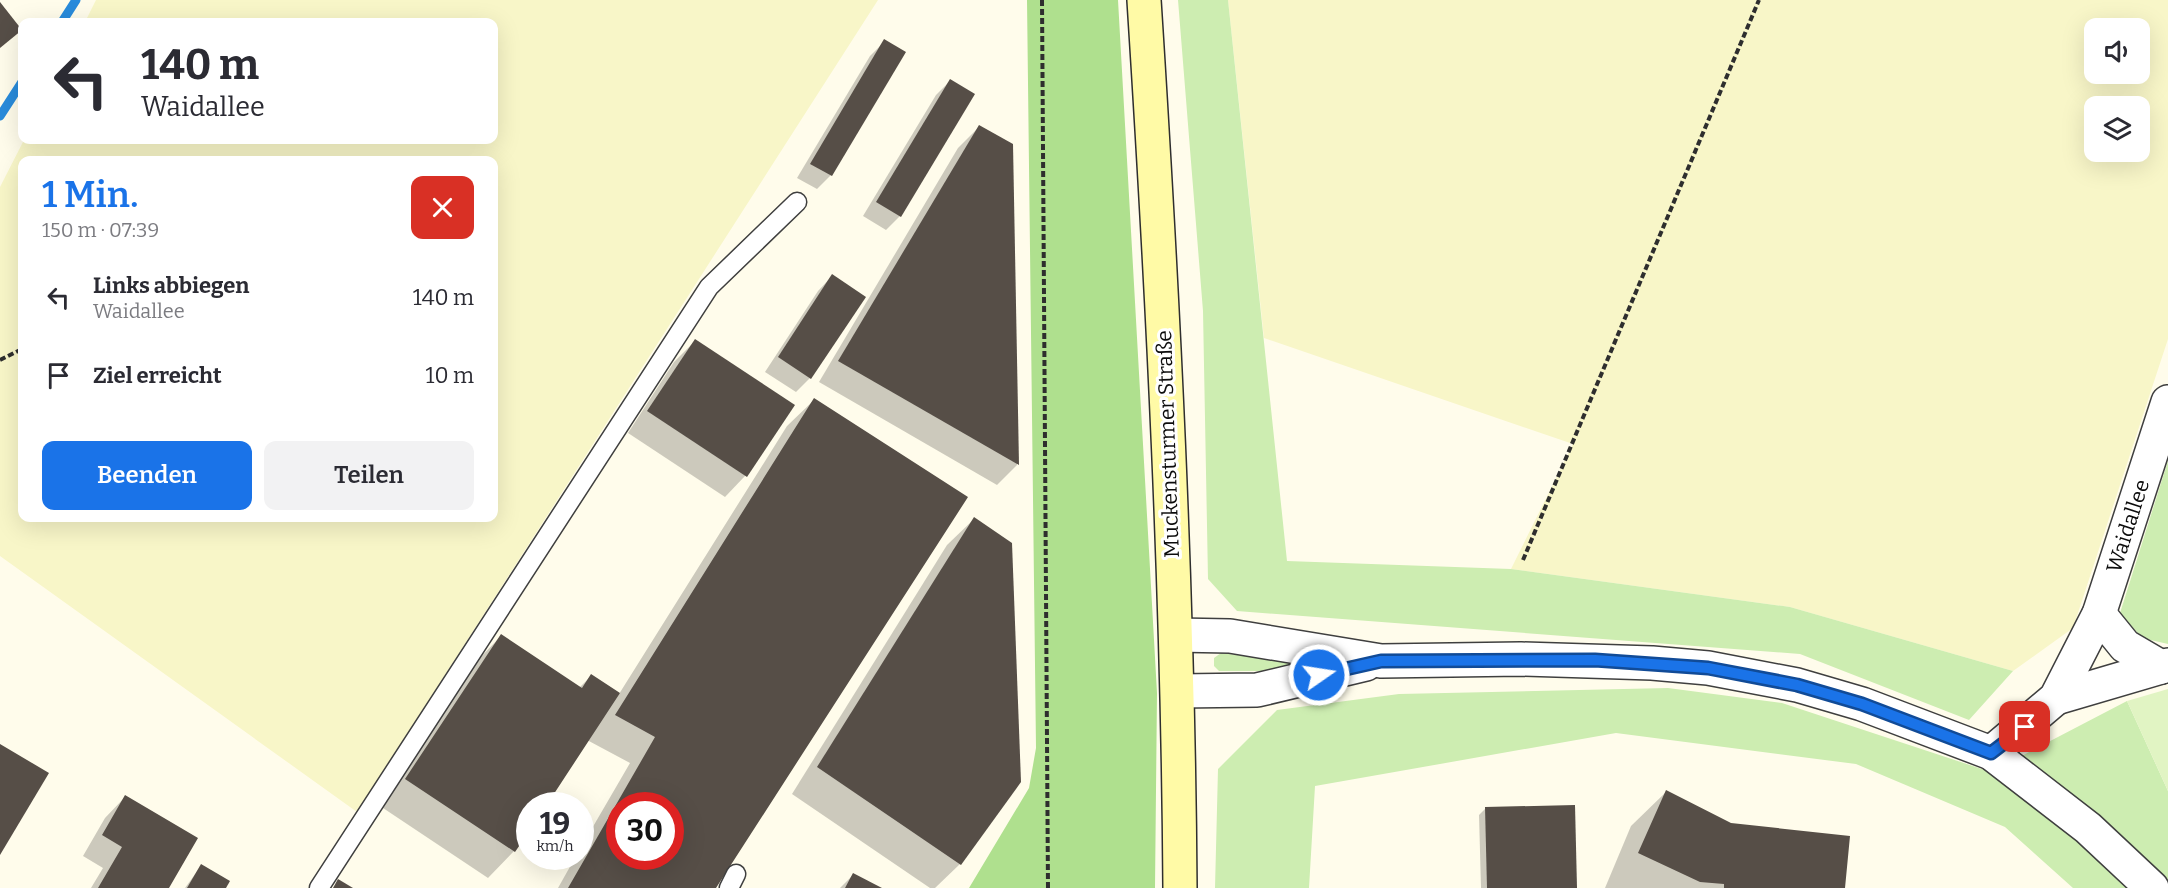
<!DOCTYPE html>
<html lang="de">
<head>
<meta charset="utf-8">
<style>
  :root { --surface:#fff; --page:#f2f2f3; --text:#2b2b33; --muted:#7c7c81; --accent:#1a73e8 }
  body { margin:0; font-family:Bitter,serif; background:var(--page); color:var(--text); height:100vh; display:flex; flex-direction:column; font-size:22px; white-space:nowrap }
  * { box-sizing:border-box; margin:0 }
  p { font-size:20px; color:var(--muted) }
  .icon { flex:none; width:33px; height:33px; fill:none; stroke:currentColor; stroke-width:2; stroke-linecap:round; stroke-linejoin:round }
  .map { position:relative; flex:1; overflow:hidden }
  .drawer { position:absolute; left:18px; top:156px; width:480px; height:366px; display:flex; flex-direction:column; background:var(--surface); border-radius:12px; box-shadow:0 6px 24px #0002 }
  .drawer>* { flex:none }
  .banner { position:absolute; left:18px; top:18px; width:480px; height:126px; border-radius:12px; box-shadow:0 6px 24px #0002; background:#fff; color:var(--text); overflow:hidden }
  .controls { position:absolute; left:2084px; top:18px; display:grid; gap:12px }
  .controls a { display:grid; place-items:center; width:66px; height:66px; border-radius:12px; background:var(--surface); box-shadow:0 6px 24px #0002; font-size:30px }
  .speed { position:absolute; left:516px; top:792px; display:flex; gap:12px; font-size:30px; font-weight:700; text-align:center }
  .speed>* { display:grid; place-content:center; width:78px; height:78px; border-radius:50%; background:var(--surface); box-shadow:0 6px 24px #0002; line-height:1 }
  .speed small { font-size:15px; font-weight:400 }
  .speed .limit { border:9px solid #d22; background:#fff; color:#111 }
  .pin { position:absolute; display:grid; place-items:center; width:51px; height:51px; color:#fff; margin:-26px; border-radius:12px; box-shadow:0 3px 9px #0006 }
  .me { position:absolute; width:66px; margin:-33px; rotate:77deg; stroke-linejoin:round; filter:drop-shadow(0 0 4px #0008) }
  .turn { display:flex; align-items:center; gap:21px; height:126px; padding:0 24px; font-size:27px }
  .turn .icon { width:78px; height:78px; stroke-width:2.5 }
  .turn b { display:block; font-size:42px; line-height:51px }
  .round { display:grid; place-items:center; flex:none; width:63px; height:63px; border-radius:12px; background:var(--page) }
  .summary { display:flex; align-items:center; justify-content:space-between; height:102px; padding:0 24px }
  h1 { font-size:36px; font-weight:600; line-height:45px; color:var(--accent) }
  .button { display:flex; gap:12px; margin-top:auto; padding:12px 24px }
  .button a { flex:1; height:69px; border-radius:12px; background:var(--accent); color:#fff; font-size:24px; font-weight:600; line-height:69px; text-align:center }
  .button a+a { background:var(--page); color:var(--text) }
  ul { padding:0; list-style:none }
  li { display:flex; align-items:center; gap:18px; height:78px; padding:0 24px }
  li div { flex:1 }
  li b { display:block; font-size:22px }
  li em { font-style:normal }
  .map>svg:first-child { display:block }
  .farmland { fill:#f8f6c8; fill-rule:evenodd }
  .green { fill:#cdedb1 }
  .forest { fill:#afe08e }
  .pitch { fill:#e1f4c3 }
  .shadow { fill:#0003; fill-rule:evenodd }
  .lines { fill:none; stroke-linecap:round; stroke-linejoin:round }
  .stream { stroke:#298bdb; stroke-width:9 }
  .building { fill:#564e47; fill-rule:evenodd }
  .service-casing { stroke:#3f3f3f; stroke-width:21 }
  .minor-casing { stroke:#3f3f3f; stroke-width:36 }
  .secondary-casing { stroke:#2e2e2e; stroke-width:36 }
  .path { stroke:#2e2e2e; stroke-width:4; stroke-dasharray:6 3; stroke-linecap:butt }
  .service { stroke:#fff; stroke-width:18 }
  .minor { stroke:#fff; stroke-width:33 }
  .secondary { stroke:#fffaa6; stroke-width:33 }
  .route-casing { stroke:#114b97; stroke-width:15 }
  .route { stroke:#1a73e8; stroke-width:10 }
  .labels { text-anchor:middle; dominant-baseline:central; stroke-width:6; stroke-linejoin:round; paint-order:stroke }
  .street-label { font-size:21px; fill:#0c0c0c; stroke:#fff }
</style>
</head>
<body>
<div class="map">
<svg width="2168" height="888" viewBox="0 0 2168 888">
  <rect width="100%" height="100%" fill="#fffceb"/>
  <g class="farmland">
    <path d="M 96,0 L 878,0 L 357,812 L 0,556 L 0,187 L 24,140 L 494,140 L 494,22 L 85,22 ZM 22,160 L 494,160 L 494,518 L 22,518 Z"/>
    <path d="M 1228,0 L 2168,0 L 2168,339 L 2073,628 L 2013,671 L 1790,607 L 1511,569 L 1573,444 L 1264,338 ZM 2094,28 L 2139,28 L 2139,74 L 2094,74 ZM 2094,106 L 2139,106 L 2139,152 L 2094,152 Z"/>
  </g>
  <g class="green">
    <polygon points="1178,0 1228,0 1287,561 1511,569 1790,607 2013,671 1969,720 1800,654 1237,611 1208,579 1203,311"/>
    <polygon points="2168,461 2168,644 2142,638 2120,613"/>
    <polygon points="1221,653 1304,663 1304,671 1219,671 1214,666 1214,658"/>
    <polygon points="1668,688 1782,703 1991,772 2127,701 2168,791 2168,888 2073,888 2005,827 1856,764 1616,733 1315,786 1309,888 1215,888 1218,769 1277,710 1399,694"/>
  </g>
  <polygon class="forest" points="1027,0 1118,0 1157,693 1155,888 969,888 1029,788 1036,748"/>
  <polygon class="pitch" points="2168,689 2168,791 2127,701"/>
  <g class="shadow">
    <polygon points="885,41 831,175 817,189 797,178 870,56"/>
    <polygon points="950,81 900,216 886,230 863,216 936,95"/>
    <polygon points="979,127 1011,145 1017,465 997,485 819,382 958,148"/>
    <polygon points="832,276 810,378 796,392 765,372 818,291"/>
    <polygon points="695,341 793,405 745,476 725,497 628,433 674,362"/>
    <path d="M 814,400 L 714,888 L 558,888 L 576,856 L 580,856 L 580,849 L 630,763 L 587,740 L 530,806 L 514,851 L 488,878 L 380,806 L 475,663 L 501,636 L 579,688 L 591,676 L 619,694 L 787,426 ZM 620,806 L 670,806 L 670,856 L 620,856 Z"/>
    <polygon points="974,519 960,864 935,888 930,888 792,794 947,545"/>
    <polygon points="1666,792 1844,888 1605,888 1631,826"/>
    <polygon points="125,797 167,888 91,888 103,868 83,856 105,818"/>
    <polygon points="1486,808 1576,888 1481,888 1479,815"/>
    <polygon points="201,866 225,888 185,888"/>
    <polygon points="853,875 879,888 840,888"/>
  </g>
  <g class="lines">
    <g class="stream">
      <polyline points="62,22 76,0"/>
      <polyline points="0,116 22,82"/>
    </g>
  </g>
  <g class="building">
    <polygon points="0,2 22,30 0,48"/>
    <polygon points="884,39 906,52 832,176 810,164"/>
    <polygon points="950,79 975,94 901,217 876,202"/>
    <polygon points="979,125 1013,144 1019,465 838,361"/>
    <polygon points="832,274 866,297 811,379 778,357"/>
    <polygon points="695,339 795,405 747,477 647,411"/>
    <path d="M 814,398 L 968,497 L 716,888 L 568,888 L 655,737 L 615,715 ZM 620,806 L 670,806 L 670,856 L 620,856 Z"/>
    <polygon points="974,517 1012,543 1021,782 961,865 817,767"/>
    <polygon points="501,634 582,688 591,674 620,693 546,806 530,806 530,830 515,852 405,779"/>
    <polygon points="0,744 49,773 0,855"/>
    <polygon points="1666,790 1731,823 1850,836 1845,888 1724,888 1724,884 1700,882 1638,853"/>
    <polygon points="125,795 198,838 169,888 98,888 122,847 102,835"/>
    <polygon points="1575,805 1577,888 1487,888 1485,807"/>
    <polygon points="201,864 230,881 226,888 187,888"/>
    <polygon points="853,873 882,888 845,888"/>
    <polygon points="338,879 353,888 333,888"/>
  </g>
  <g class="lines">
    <g class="service-casing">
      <g id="service">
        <polyline points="319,888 709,287 797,202"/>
        <polyline points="729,888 736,874"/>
      </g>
    </g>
    <g class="minor-casing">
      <g id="minor">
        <polyline points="2099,614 2125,646 2161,667"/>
        <polyline points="1176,635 1230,636 1381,661 1521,659 1652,663 1708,668 1797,685 1862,704 1991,753 2088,828 2152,888"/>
        <polyline points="1179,691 1257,690 1366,664"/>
        <polyline points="2056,698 2168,665"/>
        <polyline points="1991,753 2056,698 2099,614 2168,402"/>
      </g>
    </g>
    <g class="secondary-casing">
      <path id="secondary" d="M 1144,0 C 1163,296 1178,592 1180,888"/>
    </g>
    <g class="path">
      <polyline points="1042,0 1048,888"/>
      <polyline points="0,360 22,349"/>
      <polyline points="1523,560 1759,0"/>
    </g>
    <use href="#service" class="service"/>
    <use href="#minor" class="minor"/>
    <use href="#secondary" class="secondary"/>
  </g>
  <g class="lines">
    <g class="route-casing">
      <polyline id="route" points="1319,675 1381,661 1595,660 1708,668 1797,685 1862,704 1991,753 2025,727"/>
    </g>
    <use href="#route" class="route"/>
  </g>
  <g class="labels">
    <g class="street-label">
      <text transform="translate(1168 444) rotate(-92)">Muckensturmer Straße</text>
      <text transform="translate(2128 526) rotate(-72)">Waidallee</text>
    </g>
  </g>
</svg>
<div class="controls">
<a><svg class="icon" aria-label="sound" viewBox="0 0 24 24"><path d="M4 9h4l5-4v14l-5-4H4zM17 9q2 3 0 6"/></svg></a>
<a><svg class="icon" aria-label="layers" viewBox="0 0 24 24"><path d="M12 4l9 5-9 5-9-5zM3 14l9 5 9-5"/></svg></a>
</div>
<div class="speed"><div>19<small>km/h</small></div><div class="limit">30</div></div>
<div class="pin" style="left:2025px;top:727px;background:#d93025"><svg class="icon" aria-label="arrive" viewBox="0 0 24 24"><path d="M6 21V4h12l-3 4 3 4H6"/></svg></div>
<svg class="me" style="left:1319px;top:675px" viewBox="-20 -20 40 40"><circle r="17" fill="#1a73e8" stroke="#fff" stroke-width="3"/><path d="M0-11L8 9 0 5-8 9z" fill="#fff"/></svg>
<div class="banner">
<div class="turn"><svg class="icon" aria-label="left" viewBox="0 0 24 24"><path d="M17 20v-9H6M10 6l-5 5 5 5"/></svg><div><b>140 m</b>Waidallee</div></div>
</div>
<section class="drawer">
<div class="summary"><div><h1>1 Min.</h1><p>150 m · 07:39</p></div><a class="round" style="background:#d93025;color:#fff"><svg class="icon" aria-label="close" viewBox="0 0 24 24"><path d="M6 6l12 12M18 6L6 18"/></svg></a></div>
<ul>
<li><svg class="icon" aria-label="left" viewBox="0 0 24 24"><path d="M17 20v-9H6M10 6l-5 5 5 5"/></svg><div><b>Links abbiegen</b><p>Waidallee</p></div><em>140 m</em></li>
<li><svg class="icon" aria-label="arrive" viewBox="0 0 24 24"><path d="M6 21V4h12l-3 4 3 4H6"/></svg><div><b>Ziel erreicht</b></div><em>10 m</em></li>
</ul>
<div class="button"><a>Beenden</a><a>Teilen</a></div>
</section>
</div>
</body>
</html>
